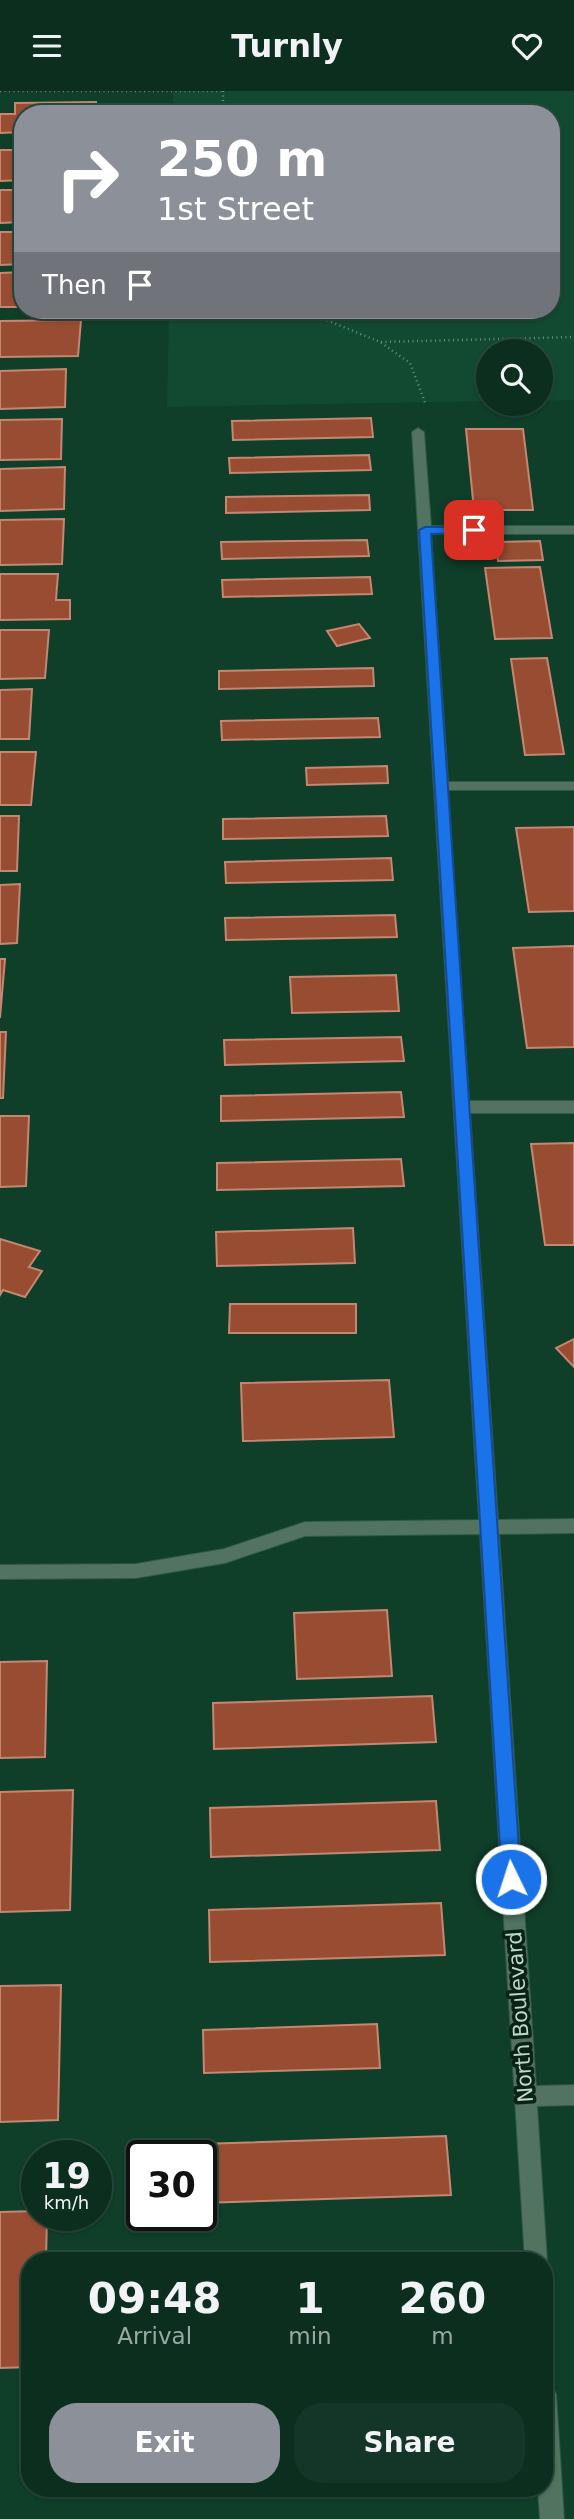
<!DOCTYPE html>
<html lang="en">
<head>
<meta charset="utf-8">
<style>
  :root { --surface:#0b2e1f; --page:#143628; --text:#f1f3f6; --muted:#9aa8a4; --line:#2b4a3d; --accent:#8c9099 }
  body { margin:0; font-family:"DejaVu Sans",sans-serif; background:var(--page); color:var(--text); height:100vh; display:flex; flex-direction:column; font-size:26px; white-space:nowrap }
  * { box-sizing:border-box; margin:0 }
  p { font-size:23px; color:var(--muted) }
  .icon { flex:none; width:38px; height:38px; fill:none; stroke:currentColor; stroke-width:2; stroke-linecap:round; stroke-linejoin:round }
  .map { position:relative; flex:1; overflow:hidden }
  .sheet { position:absolute; left:21px; top:2161px; width:532px; height:245px; display:flex; flex-direction:column; background:var(--surface); border-radius:28px; box-shadow:0 2px 5px #0004,0 0 0 2px var(--line) }
  .sheet>* { flex:none }
  .hud { position:absolute; left:14px; top:14px; width:546px; height:214px; border-radius:28px; box-shadow:0 2px 5px #0004,0 0 0 2px var(--line); background:#8c9099; color:#fff; overflow:hidden }
  .fabs { position:absolute; left:476px; top:248px; display:grid; gap:14px }
  .fabs a { display:grid; place-items:center; width:77px; height:77px; border-radius:50%; background:var(--surface); box-shadow:0 2px 5px #0004,0 0 0 2px var(--line); font-size:35px }
  .speed { position:absolute; left:21px; top:2049px; display:flex; gap:14px; font-size:35px; font-weight:700; text-align:center }
  .speed>* { display:grid; place-content:center; width:91px; height:91px; border-radius:50%; background:var(--surface); box-shadow:0 2px 5px #0004,0 0 0 2px var(--line); line-height:1 }
  .speed small { font-size:18px; font-weight:400 }
  .speed .limit { border:4px solid #111; border-radius:10px; background:#fff; color:#111 }
  .pin { position:absolute; display:grid; place-items:center; width:60px; height:60px; color:#fff; margin:-30px; border-radius:14px; box-shadow:0 4px 10px #0006 }
  .me { position:absolute; width:77px; margin:-38px; rotate:356deg; stroke-linejoin:round; filter:drop-shadow(0 0 5px #0008) }
  .turn { display:flex; align-items:center; gap:24px; height:147px; padding:0 28px; font-size:32px }
  .turn .icon { width:91px; height:91px; stroke-width:2.5 }
  .turn b { display:block; font-size:49px; line-height:60px }
  .then { display:flex; align-items:center; height:66px; padding:0 28px; background:#0003; gap:14px; font-size:26px }
  .eta { display:flex; justify-content:space-evenly; align-items:center; height:119px; text-align:center }
  .eta b { font-size:42px; font-weight:800; line-height:49px }
  .action { display:flex; gap:14px; margin-top:auto; padding:14px 28px }
  .action a { flex:1; height:80px; border-radius:28px; background:var(--accent); color:#fff; font-size:28px; font-weight:800; line-height:80px; text-align:center }
  .action a+a { background:var(--page); color:var(--text) }
  header { display:flex; justify-content:space-between; align-items:center; height:91px; padding:0 28px; background:var(--surface); font-size:32px; font-weight:800 }
  .map>svg:first-child { display:block }
  .built { fill:#124a31 }
  .building { fill:#984d32; stroke:#c38773; stroke-width:2 }
  .lines { fill:none; stroke-linecap:round; stroke-linejoin:round }
  .minor-casing { stroke:#2e5a46; stroke-width:2 }
  .path { stroke:#69907c; stroke-width:2.5; stroke-dasharray:1 3.5; stroke-linecap:butt }
  .minor { fill:#517360; fill-rule:evenodd }
  .route { fill:#1a73e8; stroke:#114b97; stroke-width:2 }
  .labels { text-anchor:middle; dominant-baseline:central; stroke-width:7; stroke-linejoin:round; paint-order:stroke }
  .street-label { font-size:21px; fill:#bcdac8; stroke:#082215 }
</style>
</head>
<body>
<header><svg class="icon" aria-label="menu" viewBox="0 0 24 24"><path d="M4 6h16M4 12h16M4 18h16"/></svg>Turnly<svg class="icon" aria-label="heart" viewBox="0 0 24 24"><path d="M12 20l-8-8c-3-5 5-10 8-4 3-6 11-1 8 4z"/></svg></header>
<div class="map">
<svg width="574" height="2428" viewBox="0 0 574 2428">
  <rect width="100%" height="100%" fill="#0f3e29"/>
  <polygon class="built" points="173,0 574,0 574,309 541,310 541,261 488,261 488,310 167,316 169,219 551,219 551,23 173,23"/>
  <g class="building">
    <polygon points="96,11 96,23 23,23 23,41 0,42 0,23 15,23 15,12"/>
    <polygon points="0,59 23,59 23,89 0,90"/>
    <polygon points="0,99 23,99 23,131 0,132"/>
    <polygon points="0,141 23,141 23,173 0,174"/>
    <polygon points="23,181 23,216 0,216 0,182"/>
    <polygon points="81,229 78,265 0,266 0,230"/>
    <polygon points="66,278 65,316 0,318 0,280"/>
    <polygon points="371,327 373,346 233,349 232,330"/>
    <polygon points="62,328 61,368 0,369 0,329"/>
    <polygon points="466,338 523,338 533,419 474,419"/>
    <polygon points="369,364 371,379 230,382 229,367"/>
    <polygon points="65,376 64,418 0,420 0,378"/>
    <polygon points="369,404 370,419 226,422 226,406"/>
    <polygon points="64,428 62,473 0,474 0,429"/>
    <polygon points="367,449 369,465 222,468 221,451"/>
    <polygon points="540,450 543,469 498,470 495,451"/>
    <polygon points="540,476 552,547 495,548 485,477"/>
    <polygon points="0,483 58,483 56,509 70,509 70,528 0,529"/>
    <polygon points="370,486 372,503 223,506 222,489"/>
    <polygon points="359,533 370,547 337,555 327,540"/>
    <polygon points="0,539 49,539 45,587 0,588"/>
    <polygon points="547,567 564,663 525,664 511,568"/>
    <polygon points="373,577 374,595 219,598 219,580"/>
    <polygon points="32,598 29,648 0,648 0,599"/>
    <polygon points="378,627 380,646 222,649 221,630"/>
    <polygon points="0,661 36,661 31,714 0,714"/>
    <polygon points="387,675 388,692 307,694 306,677"/>
    <polygon points="0,725 19,725 17,780 0,780"/>
    <polygon points="386,725 388,745 223,748 223,728"/>
    <polygon points="574,736 574,820 529,821 516,737"/>
    <polygon points="391,767 393,789 226,792 225,771"/>
    <polygon points="20,793 17,852 0,853 0,794"/>
    <polygon points="395,824 397,846 226,849 225,827"/>
    <polygon points="574,855 574,956 527,957 513,857"/>
    <polygon points="0,868 5,868 0,927"/>
    <polygon points="396,884 399,920 292,922 290,886"/>
    <polygon points="0,941 6,941 3,1007 0,1007"/>
    <polygon points="401,946 404,970 225,974 224,949"/>
    <polygon points="401,1001 404,1026 221,1030 221,1005"/>
    <polygon points="0,1025 29,1025 26,1095 0,1096"/>
    <polygon points="574,1052 574,1154 545,1154 531,1053"/>
    <polygon points="401,1068 404,1095 217,1099 217,1072"/>
    <polygon points="353,1137 355,1172 217,1175 216,1141"/>
    <polygon points="0,1148 40,1160 29,1176 42,1180 25,1206 3,1199 0,1204"/>
    <polygon points="230,1213 356,1213 356,1242 229,1242"/>
    <polygon points="574,1248 574,1276 556,1257"/>
    <polygon points="389,1289 394,1346 243,1350 241,1292"/>
    <polygon points="387,1519 392,1585 297,1588 294,1522"/>
    <polygon points="47,1570 45,1666 0,1667 0,1571"/>
    <polygon points="432,1605 436,1651 214,1658 213,1612"/>
    <polygon points="73,1699 70,1819 0,1821 0,1701"/>
    <polygon points="436,1710 440,1759 211,1766 210,1717"/>
    <polygon points="441,1812 445,1864 210,1871 209,1819"/>
    <polygon points="61,1894 58,2029 0,2031 0,1895"/>
    <polygon points="377,1933 380,1977 204,1982 203,1939"/>
    <polygon points="446,2045 451,2104 201,2112 200,2053"/>
    <polygon points="37,2120 37,2124 47,2124 46,2170 30,2170 30,2276 0,2277 0,2121"/>
  </g>
  <g class="lines">
    <g class="minor-casing">
      <g id="minor">
        <polygon points="418,337 424,341 431,435 574,435 574,443 431,443 448,691 574,691 574,699 448,699 469,1010 574,1010 574,1022 470,1022 498,1429 574,1428 574,1442 499,1443 536,1995 574,1994 574,2014 537,2015 547,2170 544,2177 544,2170 525,2170 480,1443 305,1445 225,1472 136,1487 0,1488 0,1474 136,1473 224,1458 305,1431 479,1429 412,341"/>
        <polygon points="544,2292 552,2295 556,2303 564,2428 540,2428 538,2398 544,2398"/>
      </g>
    </g>
    <g class="path">
      <polyline points="0,0 223,0"/>
      <polyline points="223,0 223,23"/>
      <polyline points="302,219 380,251 410,272 426,314"/>
      <polyline points="381,251 574,246"/>
    </g>
    <use href="#minor" class="minor"/>
  </g>
  <polygon class="route" points="474,436 479,437 479,442 431,443 521,1788 518,1793 504,1793 502,1788 419,439 425,436"/>
  <g class="labels">
    <g class="street-label">
      <text transform="translate(520 1926) rotate(-94)">North Boulevard</text>
    </g>
  </g>
</svg>
<div class="fabs">
<a><svg class="icon" aria-label="search" viewBox="0 0 24 24"><circle cx="10" cy="10" r="6"/><path d="M15 15l6 6"/></svg></a>
</div>
<div class="speed"><div>19<small>km/h</small></div><div class="limit">30</div></div>
<div class="pin" style="left:474px;top:439px;background:#d93025"><svg class="icon" aria-label="arrive" viewBox="0 0 24 24"><path d="M6 21V4h12l-3 4 3 4H6"/></svg></div>
<svg class="me" style="left:511px;top:1788px" viewBox="-20 -20 40 40"><circle r="17" fill="#1a73e8" stroke="#fff" stroke-width="3"/><path d="M0-11L8 9 0 5-8 9z" fill="#fff"/></svg>
<div class="hud">
<div class="turn"><svg class="icon" aria-label="right" viewBox="0 0 24 24"><path d="M7 20v-9h11M14 6l5 5-5 5"/></svg><div><b>250 m</b>1st Street</div></div>
<div class="then">Then<svg class="icon" aria-label="arrive" viewBox="0 0 24 24"><path d="M6 21V4h12l-3 4 3 4H6"/></svg></div>
</div>
<section class="sheet">
<div class="eta">
<div><b>09:48</b><p>Arrival</p></div>
<div><b>1</b><p>min</p></div>
<div><b>260</b><p>m</p></div>
</div>
<div class="action"><a>Exit</a><a>Share</a></div>
</section>
</div>
</body>
</html>
